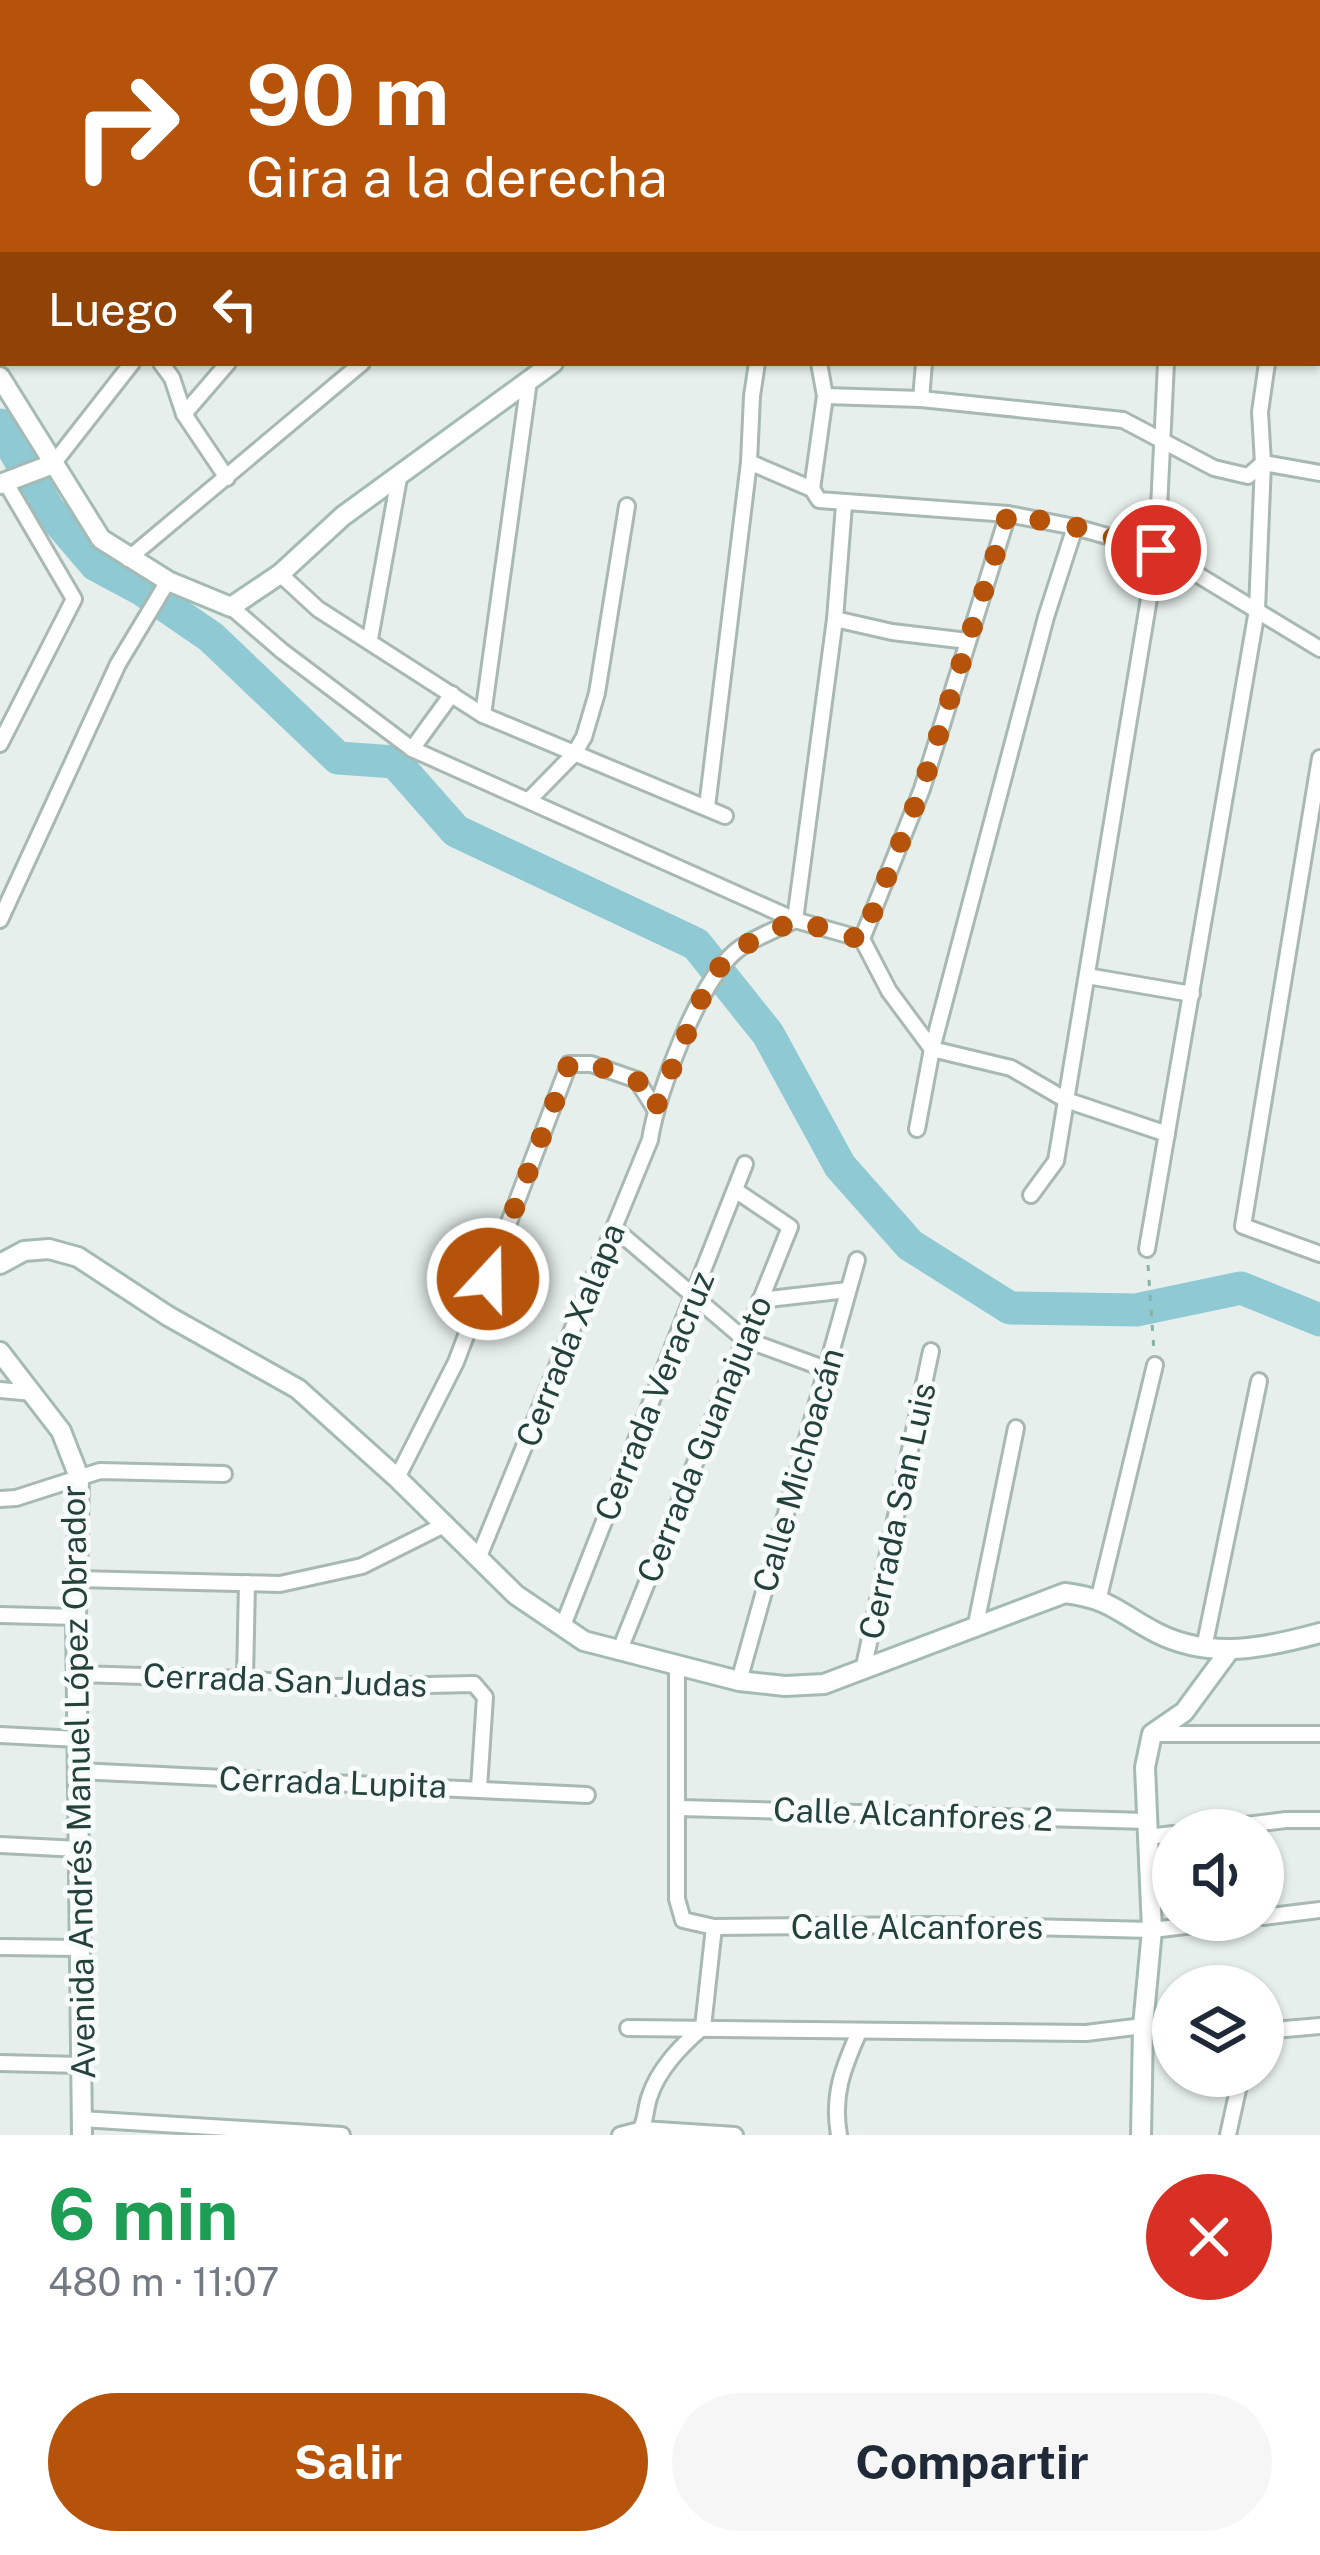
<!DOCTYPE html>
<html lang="es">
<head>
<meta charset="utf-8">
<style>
  :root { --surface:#fff; --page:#f6f6f7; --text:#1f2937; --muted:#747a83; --accent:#b45309 }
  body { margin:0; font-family:"Public Sans",sans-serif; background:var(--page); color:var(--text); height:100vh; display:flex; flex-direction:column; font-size:45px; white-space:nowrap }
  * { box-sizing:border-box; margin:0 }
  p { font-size:39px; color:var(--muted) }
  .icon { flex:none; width:66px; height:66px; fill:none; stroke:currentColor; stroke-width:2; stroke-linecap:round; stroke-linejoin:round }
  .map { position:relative; height:2135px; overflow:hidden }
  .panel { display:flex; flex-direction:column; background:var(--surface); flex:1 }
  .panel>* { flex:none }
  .banner { position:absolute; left:0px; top:0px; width:1320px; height:366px; box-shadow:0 3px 9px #0004; background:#b45309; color:#fff; overflow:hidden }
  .tools { position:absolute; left:1152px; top:1809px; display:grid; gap:24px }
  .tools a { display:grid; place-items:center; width:132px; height:132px; border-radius:50%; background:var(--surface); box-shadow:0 3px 9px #0004; font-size:60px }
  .pin { position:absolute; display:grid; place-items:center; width:102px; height:102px; color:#fff; margin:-51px; border:6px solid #fff; border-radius:50%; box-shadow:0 3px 12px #0007 }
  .me { position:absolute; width:132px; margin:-66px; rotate:21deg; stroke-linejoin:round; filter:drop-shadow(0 0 9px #0008) }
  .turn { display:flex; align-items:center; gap:42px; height:252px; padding:0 48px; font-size:54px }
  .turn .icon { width:156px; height:156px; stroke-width:2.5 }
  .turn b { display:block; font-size:84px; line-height:102px }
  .then { display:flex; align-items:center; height:114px; padding:0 48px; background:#0003; gap:24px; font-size:45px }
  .round { display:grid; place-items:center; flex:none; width:126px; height:126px; border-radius:63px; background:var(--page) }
  .head { display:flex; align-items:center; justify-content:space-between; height:204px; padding:0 48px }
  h1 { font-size:72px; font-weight:700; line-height:90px; color:#1e9e55 }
  .primary-button { display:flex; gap:24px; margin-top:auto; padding:24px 48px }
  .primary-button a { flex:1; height:138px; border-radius:72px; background:var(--accent); color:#fff; font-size:48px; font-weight:700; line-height:138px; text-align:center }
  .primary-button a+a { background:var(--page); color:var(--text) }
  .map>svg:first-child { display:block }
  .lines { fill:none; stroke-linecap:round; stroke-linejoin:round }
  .river { stroke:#8ec9d4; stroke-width:33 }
  .street-casing { stroke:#a8b8b2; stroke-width:20 }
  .secondary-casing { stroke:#a4bbb3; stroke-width:24 }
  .path { stroke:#86b3a5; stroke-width:3; stroke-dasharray:6 9; stroke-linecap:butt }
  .street { stroke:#fff; stroke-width:14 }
  .secondary { stroke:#fff; stroke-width:18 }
  .route { stroke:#b45309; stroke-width:21; stroke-dasharray:0 37.8 }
  .labels { text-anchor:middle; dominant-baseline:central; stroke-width:10; stroke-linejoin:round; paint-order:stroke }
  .street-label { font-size:33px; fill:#24423a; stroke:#f7fbf9 }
</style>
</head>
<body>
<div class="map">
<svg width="1320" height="2135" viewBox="0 0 1320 2135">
  <rect width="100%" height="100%" fill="#e6efeb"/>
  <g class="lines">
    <polyline class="river" points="0,425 48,509 96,565 141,589 211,637 338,758 395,762 456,831 696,944 768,1034 840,1166 910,1245 1010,1308 1136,1310 1241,1288 1320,1320"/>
    <g class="street-casing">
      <g id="street">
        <polyline points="919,0 922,3"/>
        <polyline points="1103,0 1104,3"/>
        <polyline points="1170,0 1174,3"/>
        <polyline points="155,3 158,0"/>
        <polyline points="433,3 435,0"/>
        <polyline points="543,3 544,0"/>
        <polyline points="726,3 729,0"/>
        <polyline points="827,3 831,0"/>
        <polyline points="1141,3 1145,0"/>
        <polyline points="1305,3 1308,0"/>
        <polyline points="1317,106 1320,103"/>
        <polyline points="1317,138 1320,138"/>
        <polyline points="0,186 3,182"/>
        <polyline points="1317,238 1320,233"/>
        <polyline points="161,363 172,378 184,414 227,478"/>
        <polyline points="825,396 921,399 1123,420 1214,468 1248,476 1263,463 1320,473"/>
        <polyline points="921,399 924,363"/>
        <polyline points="184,414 228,363"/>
        <polyline points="749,462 812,489 819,500 1008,514 1075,527 1157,550 1320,649"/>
        <polyline points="53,464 132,363"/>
        <polyline points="812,489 825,396 819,363"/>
        <polyline points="128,559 362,363"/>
        <polyline points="280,574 318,609 483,715 725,816"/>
        <polyline points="231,607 282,651 412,749 795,920 862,939 889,991 932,1049 1011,1068 1066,1100 1167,1134"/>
        <polyline points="835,619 892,632 968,641"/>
        <polyline points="370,639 399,478"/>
        <polyline points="483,715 529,381"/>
        <polyline points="0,744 74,599 6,483"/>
        <polyline points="412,749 452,694"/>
        <polyline points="1320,758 1243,1226 1320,1254"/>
        <polyline points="529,800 574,754 584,737 597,693 627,506"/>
        <polyline points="707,807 749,462 752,396 757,363"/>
        <polyline points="0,920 118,664 168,581"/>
        <polyline points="862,939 922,789 1008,514"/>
        <polyline points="1087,976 1192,994"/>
        <polyline points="917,1129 932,1049 1046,617 1075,527"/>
        <polyline points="1031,1195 1056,1161 1157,550 1166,363"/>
        <polyline points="614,1228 744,1339 826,1369"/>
        <polyline points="1147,1249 1257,610 1263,463 1260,412 1267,363"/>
        <polyline points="760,1300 848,1290"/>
        <polyline points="0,1390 33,1393"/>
        <polyline points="397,1478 456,1362 569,1064 591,1064 637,1080 655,1109"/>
        <polyline points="0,1499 16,1498 100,1471 224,1474"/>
        <path d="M 478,1559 L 650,1140 C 657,1092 699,982 736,951 C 752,938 776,930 795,920 L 835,619 L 844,505"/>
        <polyline points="78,1579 280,1584 362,1566 444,1525"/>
        <polyline points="1099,1597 1155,1365"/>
        <polyline points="0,1615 76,1617"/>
        <polyline points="562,1628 745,1164"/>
        <polyline points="975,1629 1016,1428"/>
        <polyline points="1204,1648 1259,1381"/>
        <polyline points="619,1652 790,1227 735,1190"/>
        <polyline points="677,1666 677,1899 683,1920 714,1927 936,1925 1152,1930 1236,1920"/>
        <polyline points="863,1671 931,1351"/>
        <polyline points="77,1674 245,1679 336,1687 474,1684 485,1697 479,1788"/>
        <polyline points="245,1679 247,1583"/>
        <polyline points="739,1681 857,1260"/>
        <polyline points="1152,1734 1320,1734"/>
        <polyline points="0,1735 78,1739"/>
        <polyline points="78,1771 587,1795"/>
        <polyline points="679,1808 1147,1821"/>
        <polyline points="1204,1830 1286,1820 1320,1820"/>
        <polyline points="1148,1837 1173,1834"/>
        <polyline points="0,1845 79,1849"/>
        <polyline points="1263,1917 1320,1910"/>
        <polyline points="0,1947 80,1948"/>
        <polyline points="703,2027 714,1927"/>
        <polyline points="628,2028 1086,2033 1143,2026 1173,2028"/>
        <polyline points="1263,2031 1320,2026"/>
        <polyline points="0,2063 81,2065"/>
        <polyline points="81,2119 342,2135"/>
        <polyline points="620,2135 643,2129 735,2135"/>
        <path d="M 637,2135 C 646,2124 645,2111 649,2098 C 658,2069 681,2046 703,2027"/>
        <path d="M 839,2135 C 832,2095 843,2068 859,2032"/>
        <polyline points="1228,2135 1241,2076"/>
      </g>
    </g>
    <g class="secondary-casing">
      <g id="secondary">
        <polyline points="12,3 14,0"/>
        <polyline points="285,3 288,0"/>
        <polyline points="997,3 1000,0"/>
        <polyline points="0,26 3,20"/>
        <polyline points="0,348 3,345"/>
        <polyline points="0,377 101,539 168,581 231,607 280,574 343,516 553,363"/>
        <polyline points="0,484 53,464"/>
        <path d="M 0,1264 L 24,1251 L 49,1249 L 78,1257 L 168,1316 L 298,1389 L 397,1478 L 516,1595 L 584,1641 L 739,1681 L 785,1686 L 824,1684 L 1065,1593 C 1112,1599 1118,1613 1157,1633 C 1211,1660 1265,1648 1320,1633"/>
        <polyline points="0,1352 61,1431 79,1477 76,1617 82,2135"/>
        <polyline points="1141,2135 1143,2026 1152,1930 1145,1767 1152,1734 1184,1712 1229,1651"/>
      </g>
    </g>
    <polyline class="path" points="1148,1265 1154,1351"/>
    <use href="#street" class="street"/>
    <use href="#secondary" class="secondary"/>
  </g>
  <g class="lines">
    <polyline class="route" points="488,1279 569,1064 591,1064 637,1080 655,1109 711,976 739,948 795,920 862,940 922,788 1008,514 1076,527 1156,550"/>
  </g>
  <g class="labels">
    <g class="street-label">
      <text transform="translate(570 1335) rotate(-68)">Cerrada Xalapa</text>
      <text transform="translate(654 1396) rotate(-68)">Cerrada Veracruz</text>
      <text transform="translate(704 1439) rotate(-68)">Cerrada Guanajuato</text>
      <text transform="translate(798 1470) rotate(-74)">Calle Michoacán</text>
      <text transform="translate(897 1511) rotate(-78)">Cerrada San Luis</text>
      <text transform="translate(285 1680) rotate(2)">Cerrada San Judas</text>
      <text transform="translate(78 1782) rotate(-91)">Avenida Andrés Manuel López Obrador</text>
      <text transform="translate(333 1782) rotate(2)">Cerrada Lupita</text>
      <text transform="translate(913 1814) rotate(2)">Calle Alcanfores 2</text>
      <text x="917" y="1927">Calle Alcanfores</text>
    </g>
  </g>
</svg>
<div class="tools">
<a><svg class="icon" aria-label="sound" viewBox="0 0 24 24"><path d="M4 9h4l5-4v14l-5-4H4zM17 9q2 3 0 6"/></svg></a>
<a><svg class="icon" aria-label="layers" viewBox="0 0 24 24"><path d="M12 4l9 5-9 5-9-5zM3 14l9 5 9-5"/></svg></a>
</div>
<div class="pin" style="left:1156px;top:550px;background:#d93025"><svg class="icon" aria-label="arrive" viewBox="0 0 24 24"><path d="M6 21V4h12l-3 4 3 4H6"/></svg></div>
<svg class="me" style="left:488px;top:1279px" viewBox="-20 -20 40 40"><circle r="17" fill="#b45309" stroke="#fff" stroke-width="3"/><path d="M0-11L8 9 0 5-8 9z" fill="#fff"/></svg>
<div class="banner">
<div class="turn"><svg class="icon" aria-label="right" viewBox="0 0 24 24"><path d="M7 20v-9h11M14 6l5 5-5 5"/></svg><div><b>90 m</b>Gira a la derecha</div></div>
<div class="then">Luego<svg class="icon" aria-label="left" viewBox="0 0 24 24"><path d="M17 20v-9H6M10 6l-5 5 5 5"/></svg></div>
</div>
</div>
<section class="panel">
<div class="head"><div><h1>6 min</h1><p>480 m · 11:07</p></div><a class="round" style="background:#d93025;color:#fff"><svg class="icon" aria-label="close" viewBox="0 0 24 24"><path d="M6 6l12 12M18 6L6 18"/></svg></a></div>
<div class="primary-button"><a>Salir</a><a>Compartir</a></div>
</section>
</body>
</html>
